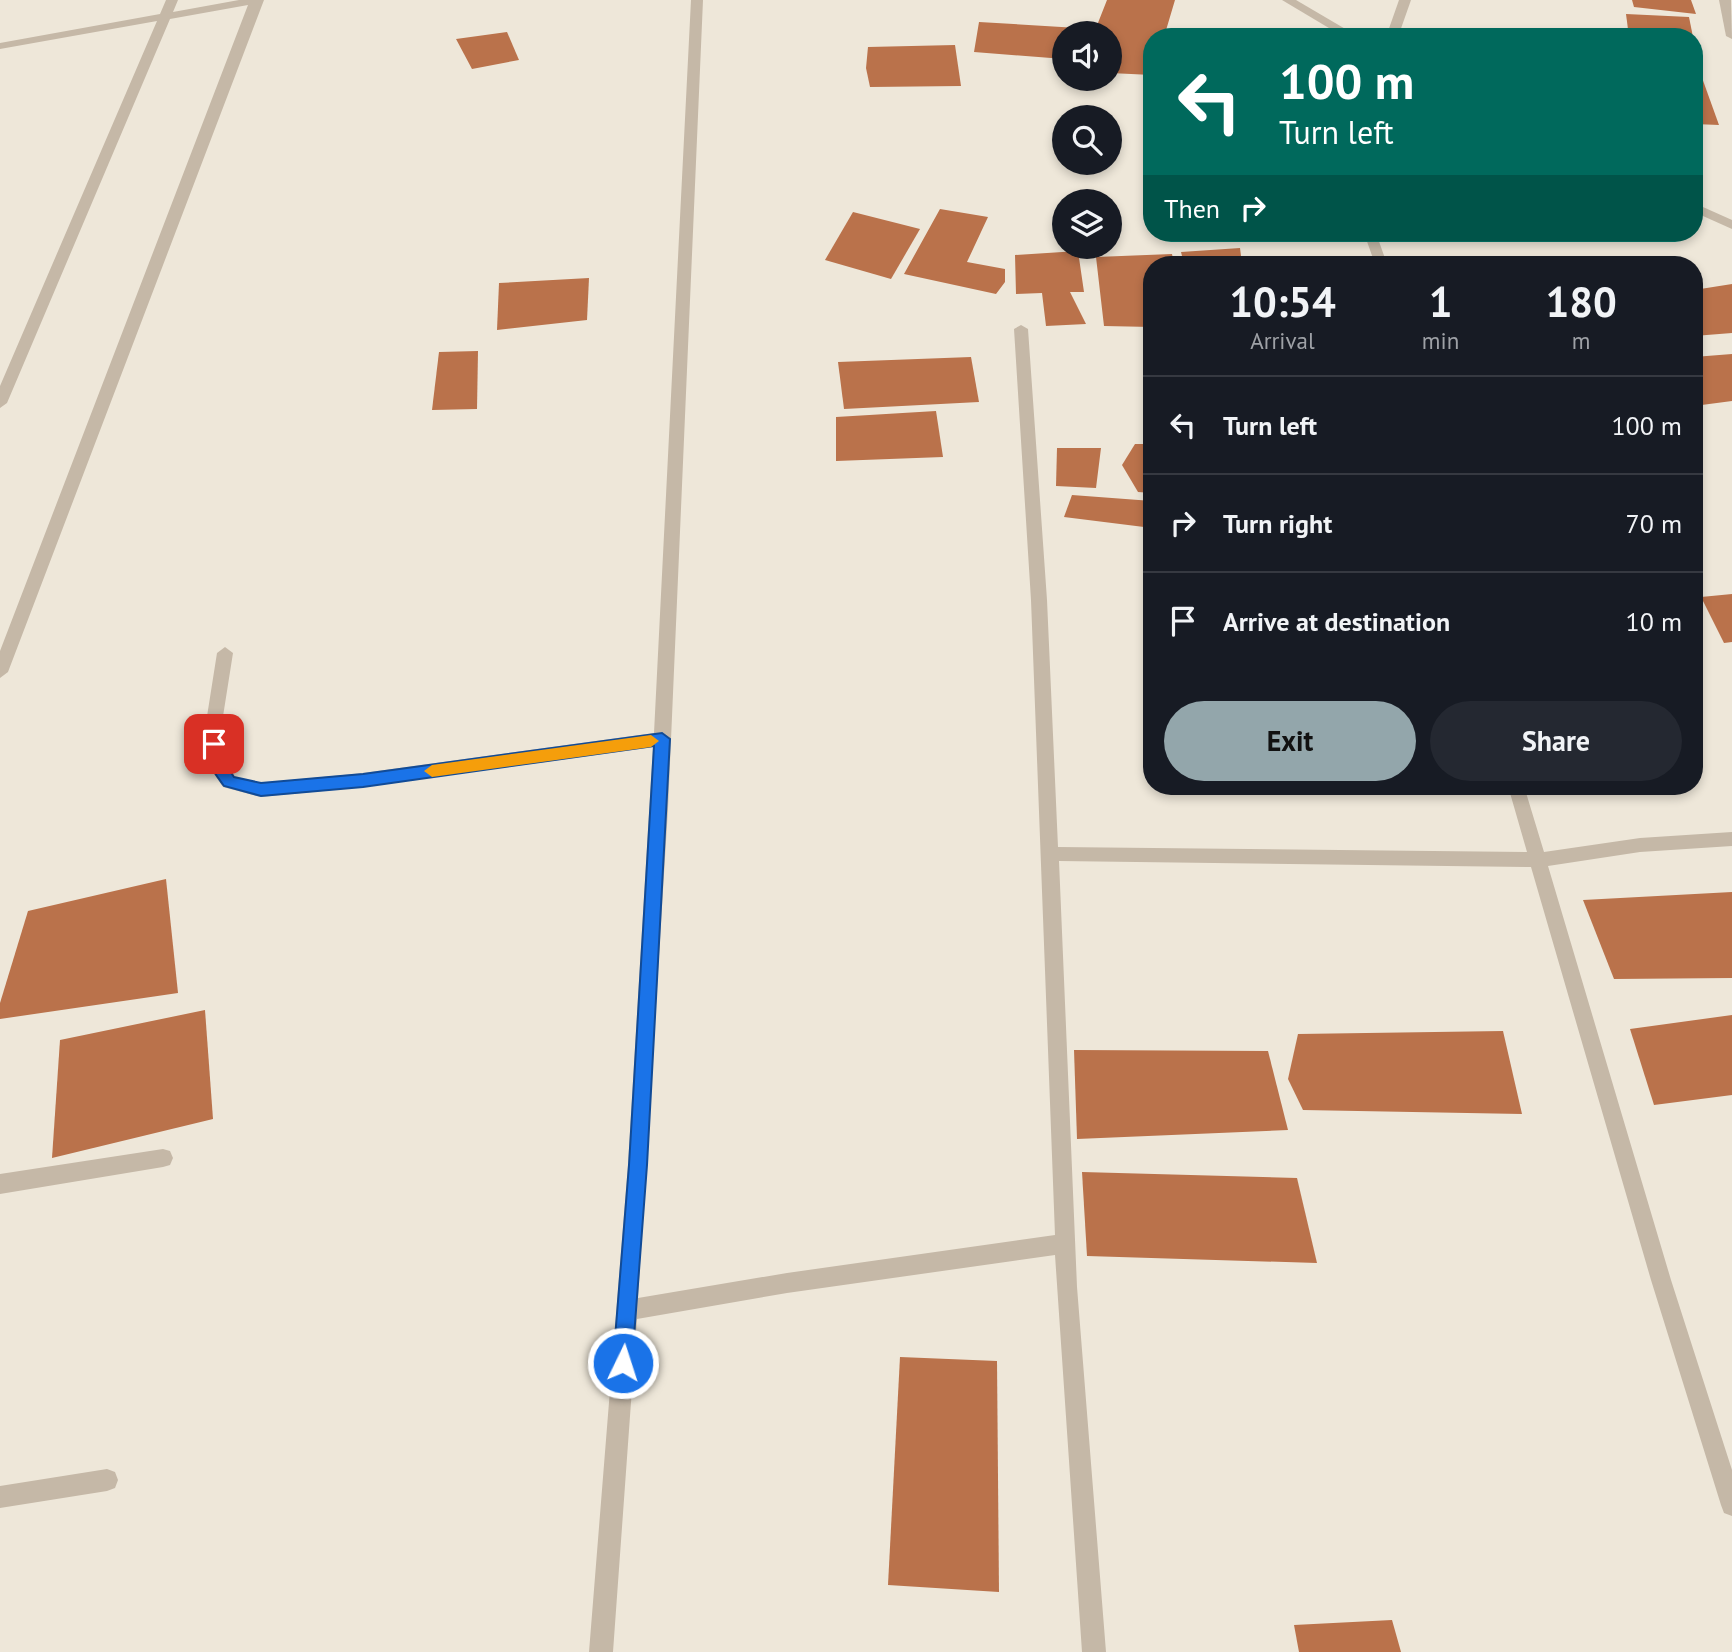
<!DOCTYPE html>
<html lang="en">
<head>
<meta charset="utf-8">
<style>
  :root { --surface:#171b24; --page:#242831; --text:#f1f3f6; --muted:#9ea1a6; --line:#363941; --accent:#93a6ab }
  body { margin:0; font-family:"PT Sans",sans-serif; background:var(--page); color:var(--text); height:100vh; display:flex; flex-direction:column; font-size:26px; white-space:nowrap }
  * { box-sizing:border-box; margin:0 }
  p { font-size:23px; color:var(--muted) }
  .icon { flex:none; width:38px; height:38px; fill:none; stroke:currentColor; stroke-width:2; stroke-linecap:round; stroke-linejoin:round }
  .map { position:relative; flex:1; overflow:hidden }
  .details { position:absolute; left:1143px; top:256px; width:560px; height:539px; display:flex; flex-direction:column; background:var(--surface); border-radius:28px; box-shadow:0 4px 10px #0003 }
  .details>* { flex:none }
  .top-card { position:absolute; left:1143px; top:28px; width:560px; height:214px; border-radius:28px; box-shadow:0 4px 10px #0003; background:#00695c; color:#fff; overflow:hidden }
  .controls { position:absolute; left:1052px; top:21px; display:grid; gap:14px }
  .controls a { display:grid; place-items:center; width:70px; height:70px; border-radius:50%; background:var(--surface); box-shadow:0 4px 10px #0003; font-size:35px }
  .pin { position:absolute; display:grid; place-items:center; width:60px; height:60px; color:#fff; margin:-30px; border-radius:14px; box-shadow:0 4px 10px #0006 }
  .me { position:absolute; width:77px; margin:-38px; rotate:4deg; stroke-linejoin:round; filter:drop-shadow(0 0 5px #0008) }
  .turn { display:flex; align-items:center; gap:24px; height:147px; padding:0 21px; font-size:32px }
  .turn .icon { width:91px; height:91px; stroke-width:2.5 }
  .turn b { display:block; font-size:49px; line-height:60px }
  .then { display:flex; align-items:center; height:66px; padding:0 21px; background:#0003; gap:14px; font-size:26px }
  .eta { display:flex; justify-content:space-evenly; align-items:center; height:119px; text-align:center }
  .eta b { font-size:42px; font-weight:600; line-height:49px }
  .action { display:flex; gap:14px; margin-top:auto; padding:14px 21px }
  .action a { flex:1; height:80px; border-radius:42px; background:var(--accent); color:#111; font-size:28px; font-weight:600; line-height:80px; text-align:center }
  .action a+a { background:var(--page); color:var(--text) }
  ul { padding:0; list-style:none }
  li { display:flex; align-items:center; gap:21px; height:98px; padding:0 21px; border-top:2px solid var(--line) }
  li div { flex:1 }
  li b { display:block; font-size:26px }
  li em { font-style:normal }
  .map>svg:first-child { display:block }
  .building { fill:#ba724b }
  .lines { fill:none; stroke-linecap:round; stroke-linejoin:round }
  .minor { fill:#c5b8a7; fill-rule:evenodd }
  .route { fill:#1a73e8; stroke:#114b97; stroke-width:2 }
  .slow { fill:#f59e0b }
</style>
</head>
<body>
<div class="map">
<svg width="1732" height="1652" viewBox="0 0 1732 1652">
  <rect width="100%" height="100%" fill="#eee7d9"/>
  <g class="building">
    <polygon points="1107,0 1175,0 1164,37 1152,37 1152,75 1110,73 1110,33 1094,33"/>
    <polygon points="1632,0 1691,0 1696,14 1634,7"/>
    <polygon points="1626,14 1689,17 1693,37 1629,37"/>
    <polygon points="979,22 1078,28 1078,33 1064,33 1064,59 974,52"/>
    <polygon points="507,32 519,60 472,69 456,39"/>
    <polygon points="955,45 961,86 870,87 866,68 868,47"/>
    <polygon points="1694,75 1701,75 1719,125 1694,124"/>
    <polygon points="940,209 988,217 967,262 1005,269 1005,282 996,294 904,274"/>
    <polygon points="853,212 920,229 891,279 825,260"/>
    <polygon points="1240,248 1242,264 1184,264 1181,252"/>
    <polygon points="1078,251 1084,292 1070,292 1086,324 1046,326 1042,293 1016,294 1015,255"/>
    <polygon points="1172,254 1174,264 1152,264 1152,327 1104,326 1096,257"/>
    <polygon points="589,278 587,320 497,330 499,283"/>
    <polygon points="1732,284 1732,333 1694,336 1694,290"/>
    <polygon points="478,351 477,409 432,410 439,352"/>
    <polygon points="1732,354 1732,401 1694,406 1694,357"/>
    <polygon points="971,357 979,402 844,409 838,362"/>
    <polygon points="936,411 943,457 836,461 836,417"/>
    <polygon points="1135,444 1152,444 1152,493 1138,492 1122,465"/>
    <polygon points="1057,448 1101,448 1096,488 1056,486"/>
    <polygon points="1072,495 1152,501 1152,528 1064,517"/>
    <polygon points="1732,594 1732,642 1724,643 1701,597"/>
    <polygon points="166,879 178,993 0,1019 0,1003 28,911"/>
    <polygon points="1732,892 1732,978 1614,979 1583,900"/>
    <polygon points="205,1010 213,1119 52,1158 60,1040"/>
    <polygon points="1732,1015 1732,1095 1654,1105 1630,1029"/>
    <polygon points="1503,1031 1522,1114 1303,1110 1288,1079 1298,1034"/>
    <polygon points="1074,1050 1268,1051 1288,1130 1077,1139"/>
    <polygon points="1082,1172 1297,1178 1317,1263 1087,1256"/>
    <polygon points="900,1357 997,1361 999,1592 888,1585"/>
    <polygon points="1392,1620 1401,1652 1299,1652 1294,1625"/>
  </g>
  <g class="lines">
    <g class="minor">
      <polygon points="166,0 178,0 173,12 239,0 264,0 8,672 0,678 0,651 248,5 170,19 7,403 0,408 0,386 157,21 0,49 0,43 160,14"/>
      <polygon points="691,0 703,0 668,809 638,1298 787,1273 1055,1235 1031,600 1014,329 1021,325 1028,329 1047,600 1058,847 1527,852 1508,786 1524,786 1544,852 1640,838 1732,832 1732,846 1640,852 1548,866 1671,1280 1732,1470 1732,1516 1724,1513 1721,1505 1651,1280 1531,867 1059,861 1077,1287 1106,1652 1082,1652 1055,1255 787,1293 637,1319 613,1652 589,1652 628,1165 653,747 363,787 261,797 223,787 205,760 205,729 217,653 225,647 233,653 221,729 222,759 235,777 261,783 363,773 654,733"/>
      <polygon points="1282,0 1296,0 1359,37 1344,37"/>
      <polygon points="1399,0 1411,0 1398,37 1386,37"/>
      <polygon points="1719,0 1731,0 1732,39 1726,36"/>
      <polygon points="1694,203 1732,220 1732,229 1694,212"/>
      <polygon points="1364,233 1376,233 1387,264 1375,264"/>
      <polygon points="163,1149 170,1151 173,1158 170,1165 163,1167 0,1194 0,1174"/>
      <polygon points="107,1469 115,1472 118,1480 115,1488 107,1491 0,1508 0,1486"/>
    </g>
  </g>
  <path class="route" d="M 662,733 L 670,739 L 647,1165 L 632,1363 L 630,1369 L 623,1372 L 616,1369 L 613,1363 L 629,1165 L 654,746 L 363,787 L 261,796 L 224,786 C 214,772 202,758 208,740 L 219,740 L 222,759 L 234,777 L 261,783 L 363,774 Z"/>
  <polygon class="slow" points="651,735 659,741 651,747 432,777 424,771 432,765"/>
</svg>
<div class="controls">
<a><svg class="icon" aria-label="sound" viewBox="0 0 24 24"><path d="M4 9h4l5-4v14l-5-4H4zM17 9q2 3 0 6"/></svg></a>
<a><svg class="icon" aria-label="search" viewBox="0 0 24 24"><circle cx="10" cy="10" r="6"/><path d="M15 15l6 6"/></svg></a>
<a><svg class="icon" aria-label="layers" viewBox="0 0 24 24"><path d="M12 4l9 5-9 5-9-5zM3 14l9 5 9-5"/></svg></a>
</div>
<div class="pin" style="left:214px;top:744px;background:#d93025"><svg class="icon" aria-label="arrive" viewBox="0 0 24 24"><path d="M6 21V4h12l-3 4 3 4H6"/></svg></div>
<svg class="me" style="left:623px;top:1363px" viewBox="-20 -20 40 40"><circle r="17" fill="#1a73e8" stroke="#fff" stroke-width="3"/><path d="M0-11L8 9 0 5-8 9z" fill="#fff"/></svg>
<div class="top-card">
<div class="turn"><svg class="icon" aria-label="left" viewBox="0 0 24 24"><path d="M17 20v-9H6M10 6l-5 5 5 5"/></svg><div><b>100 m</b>Turn left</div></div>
<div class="then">Then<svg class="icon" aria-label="right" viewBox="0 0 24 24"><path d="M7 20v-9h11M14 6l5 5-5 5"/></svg></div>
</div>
<section class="details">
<div class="eta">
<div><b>10:54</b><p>Arrival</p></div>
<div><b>1</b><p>min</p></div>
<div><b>180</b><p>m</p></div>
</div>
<ul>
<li><svg class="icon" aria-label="left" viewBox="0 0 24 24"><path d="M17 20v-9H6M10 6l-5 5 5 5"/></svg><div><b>Turn left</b></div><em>100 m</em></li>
<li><svg class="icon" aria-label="right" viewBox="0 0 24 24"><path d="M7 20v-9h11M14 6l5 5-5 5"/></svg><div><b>Turn right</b></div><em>70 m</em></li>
<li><svg class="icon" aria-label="arrive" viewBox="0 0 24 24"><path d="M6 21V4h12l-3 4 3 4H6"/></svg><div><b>Arrive at destination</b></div><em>10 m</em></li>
</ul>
<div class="action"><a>Exit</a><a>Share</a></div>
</section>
</div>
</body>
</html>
